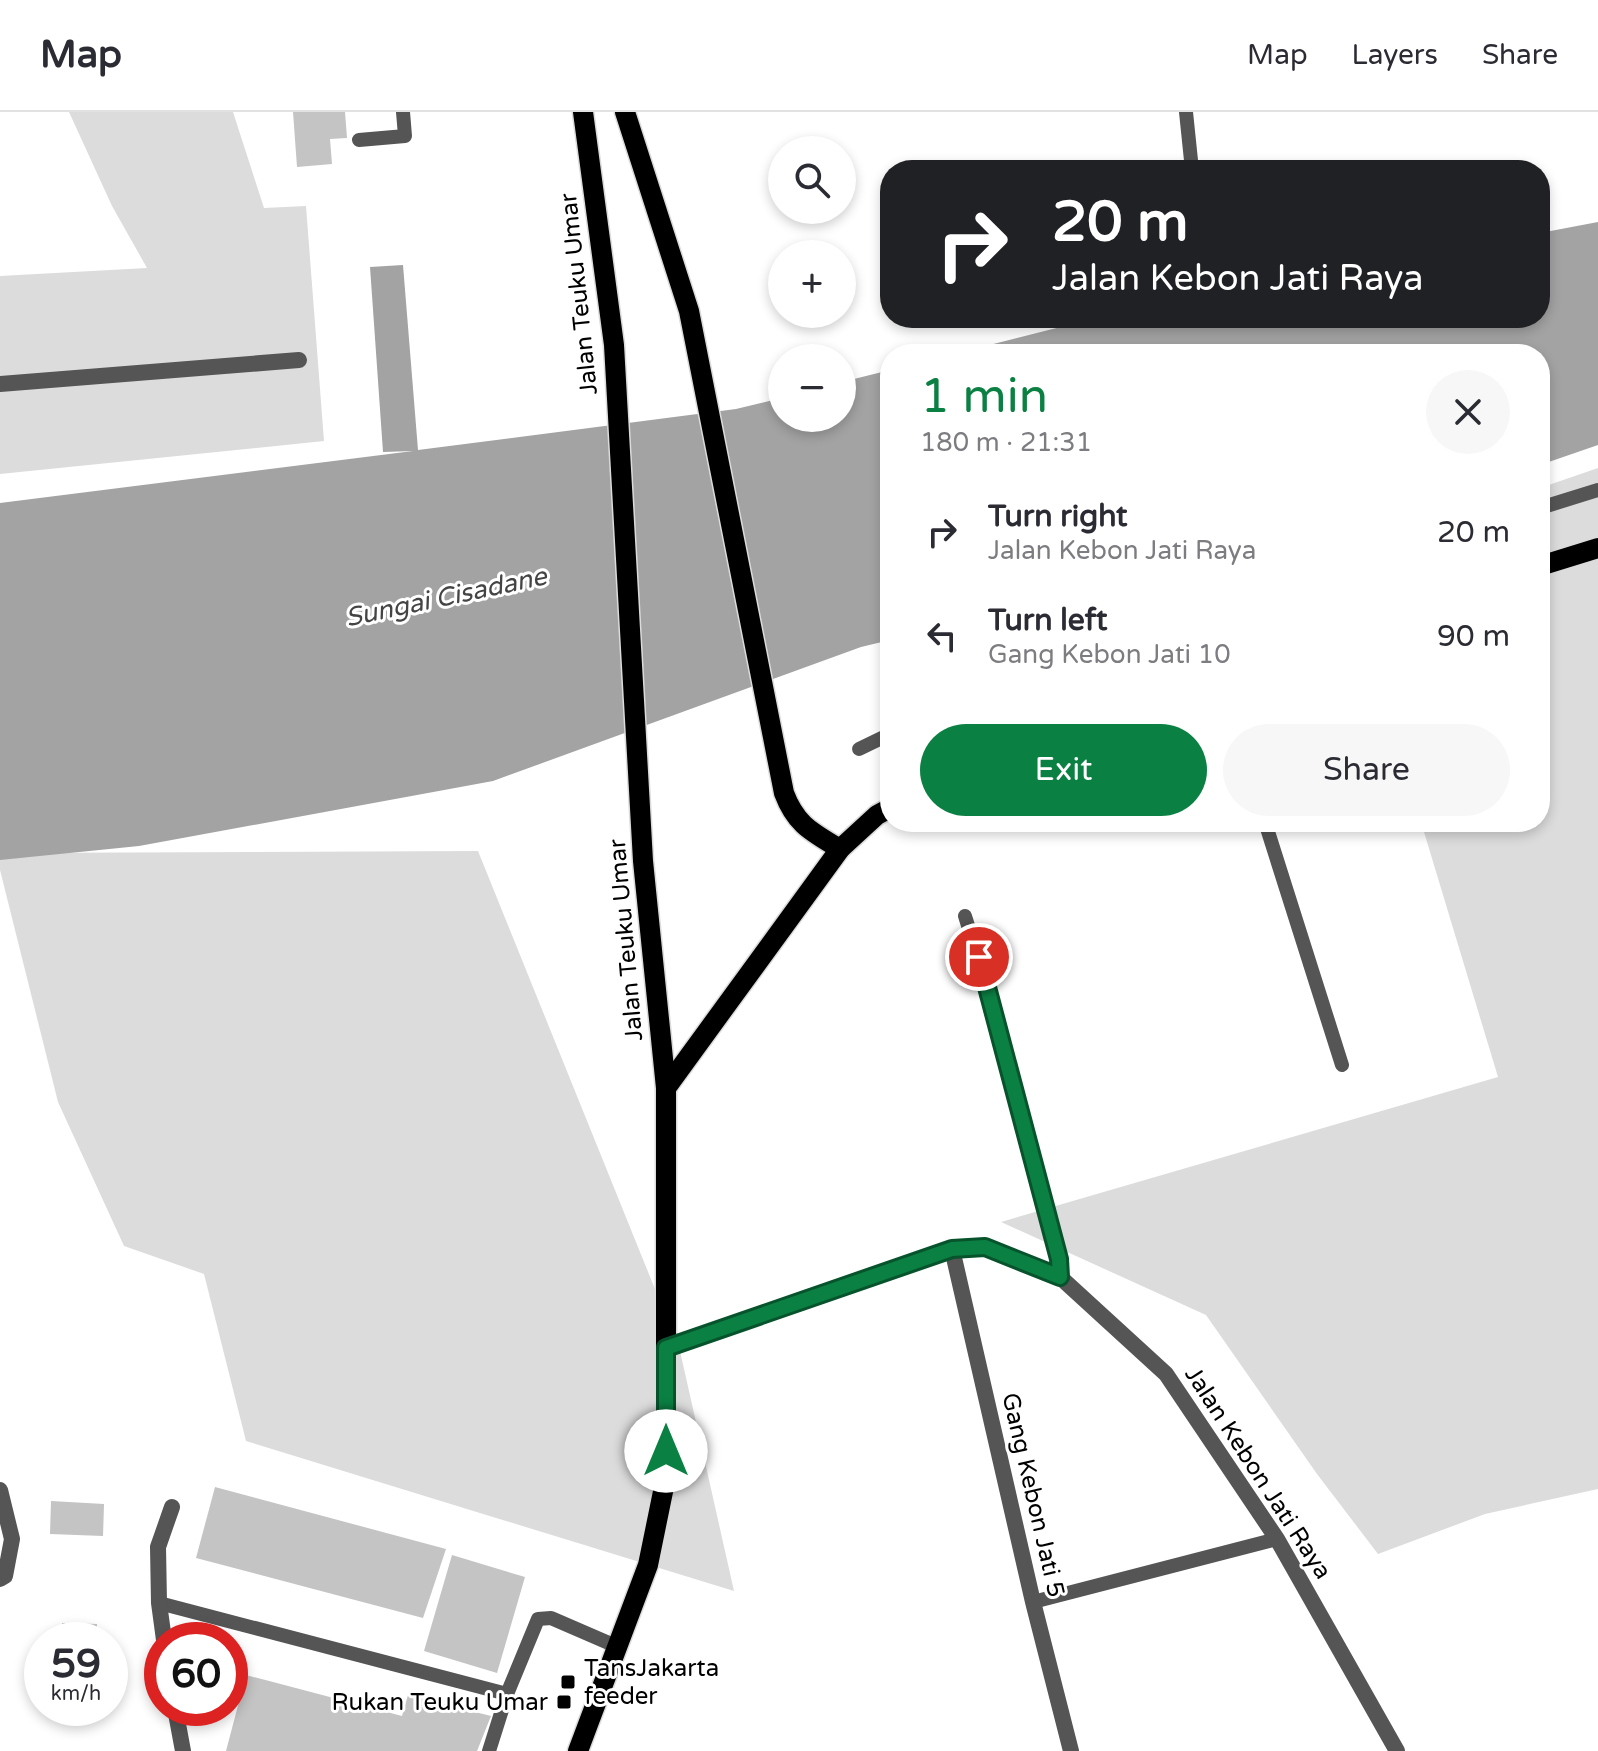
<!DOCTYPE html>
<html lang="en">
<head>
<meta charset="utf-8">
<style>
  :root { --surface:#fff; --page:#f7f7f7; --text:#2b2b33; --muted:#7c7c81; --line:#e1e1e2; --accent:#0b8043 }
  body { margin:0; font-family:"Varela Round",sans-serif; background:var(--page); color:var(--text); height:100vh; display:flex; flex-direction:column; font-size:30px; white-space:nowrap }
  * { box-sizing:border-box; margin:0 }
  p { font-size:26px; color:var(--muted) }
  .icon { flex:none; width:44px; height:44px; fill:none; stroke:currentColor; stroke-width:2; stroke-linecap:round; stroke-linejoin:round }
  .map { position:relative; flex:1; overflow:hidden }
  .panel { position:absolute; left:880px; top:232px; width:670px; height:488px; display:flex; flex-direction:column; background:var(--surface); border-radius:32px; box-shadow:0 4px 12px #0003 }
  .panel>* { flex:none }
  .guide { position:absolute; left:880px; top:48px; width:670px; height:168px; border-radius:32px; box-shadow:0 4px 12px #0003; background:#202124; color:#fff; overflow:hidden }
  .controls { position:absolute; left:768px; top:24px; display:grid; gap:16px }
  .controls a { display:grid; place-items:center; width:88px; height:88px; border-radius:50%; background:var(--surface); box-shadow:0 4px 12px #0003; font-size:40px }
  .speed { position:absolute; left:24px; top:1510px; display:flex; gap:16px; font-size:40px; font-weight:700; text-align:center }
  .speed>* { display:grid; place-content:center; width:104px; height:104px; border-radius:50%; background:var(--surface); box-shadow:0 4px 12px #0003; line-height:1 }
  .speed small { font-size:20px; font-weight:400 }
  .speed .limit { border:12px solid #d22; background:#fff; color:#111 }
  .pin { position:absolute; display:grid; place-items:center; width:68px; height:68px; color:#fff; margin:-34px; border:4px solid #fff; border-radius:50%; box-shadow:0 2px 8px #0007 }
  .me { position:absolute; width:88px; margin:-44px; rotate:0deg; stroke-linejoin:round; filter:drop-shadow(0 0 6px #0008) }
  .turn { display:flex; align-items:center; gap:28px; height:168px; padding:0 40px; font-size:36px }
  .turn .icon { width:104px; height:104px; stroke-width:2.5 }
  .turn b { display:block; font-size:56px; line-height:68px }
  .round { display:grid; place-items:center; flex:none; width:84px; height:84px; border-radius:42px; background:var(--page) }
  .head { display:flex; align-items:center; justify-content:space-between; height:136px; padding:0 40px }
  h1 { font-size:48px; font-weight:600; line-height:60px; color:var(--accent) }
  .button { display:flex; gap:16px; margin-top:auto; padding:16px 40px }
  .button a { flex:1; height:92px; border-radius:48px; background:var(--accent); color:#fff; font-size:32px; font-weight:600; line-height:92px; text-align:center }
  .button a+a { background:var(--page); color:var(--text) }
  ul { padding:0; list-style:none }
  li { display:flex; align-items:center; gap:24px; height:104px; padding:0 40px }
  li div { flex:1 }
  li b { display:block; font-size:30px }
  li em { font-style:normal }
  header { display:flex; align-items:center; gap:48px; box-sizing:border-box; height:112px; padding:0 40px; background:var(--surface); border-bottom:2px solid var(--line) }
  header strong { font-size:38px }
  nav { display:flex; gap:44px; margin-inline-start:auto; font-size:28px }
  .map>svg:first-child { display:block }
  .green { fill:#dcdcdc }
  .water { fill:#a3a3a3 }
  .building { fill:#c4c4c4 }
  .lines { fill:none; stroke-linecap:round; stroke-linejoin:round }
  .primary-casing { stroke:#dbdbdb; stroke-width:23 }
  .lane { stroke:#555; stroke-width:14 }
  .street { stroke:#555; stroke-width:16 }
  .primary { stroke:#000; stroke-width:20 }
  .route-casing { stroke:#07532c; stroke-width:20 }
  .route { stroke:#0b8043; stroke-width:14 }
  .poi-dot { fill:#000; stroke:#fff; stroke-width:3 }
  .labels { text-anchor:middle; dominant-baseline:central; stroke-width:6; stroke-linejoin:round; paint-order:stroke }
  .street-label { font-size:24px; fill:#000; stroke:#fff }
  .poi-label { font-size:24px; fill:#000; stroke:#fff; text-anchor:start }
  .water-label { font-size:26px; font-style:italic; fill:#444; stroke:#fff }
</style>
</head>
<body>
<header>
<strong>Map</strong>
<nav><a>Map</a><a>Layers</a><a>Share</a></nav>
</header>
<div class="map">
<svg width="1598" height="1639" viewBox="0 0 1598 1639">
  <rect width="100%" height="100%" fill="#fff"/>
  <g class="green">
    <polygon points="69,0 233,0 264,96 306,94 324,329 0,362 0,164 147,156 112,94"/>
    <polygon points="1598,356 1598,1377 1485,1402 1378,1442 1317,1362 1206,1203 1001,1110 1498,965 1421,710 1540,710 1540,376"/>
    <polygon points="478,739 680,1239 734,1479 246,1329 204,1162 124,1134 58,990 0,758 0,741"/>
  </g>
  <g class="water">
    <polygon points="1598,110 1598,333 1540,353 1540,242 954,242 1096,206 1540,206 1540,121"/>
    <polygon points="403,153 418,338 736,297 782,286 782,306 842,306 842,270 890,258 890,528 861,535 493,669 139,734 0,748 0,391 413,339 383,340 370,155"/>
  </g>
  <g class="building">
    <polygon points="293,0 345,0 347,26 330,27 332,52 297,55"/>
    <polygon points="215,1375 446,1437 423,1506 196,1446"/>
    <polygon points="51,1389 104,1392 103,1424 50,1422"/>
    <polygon points="452,1443 525,1465 497,1561 424,1539"/>
    <polygon points="62,1511 97,1512 96,1528 62,1528"/>
    <polygon points="246,1563 402,1604 408,1583 491,1604 477,1639 226,1639"/>
  </g>
  <g class="lines">
    <g class="primary-casing">
      <g id="primary">
        <path d="M 625,0 L 689,199 L 784,681 C 796,713 812,720 840,737"/>
        <polyline points="1540,454 1598,436"/>
        <polyline points="666,976 840,737 877,703 890,696"/>
        <polyline points="578,1639 648,1453 666,1365 666,976 643,749 614,233 583,0"/>
      </g>
    </g>
    <g class="lane">
      <polyline points="1186,0 1192,58"/>
      <polyline points="359,28 405,24 403,0"/>
      <polyline points="1540,396 1598,378"/>
      <polyline points="859,637 890,622"/>
      <polyline points="1265,710 1342,953"/>
      <polyline points="965,804 988,878 1059,1147 1060,1165"/>
      <polyline points="1033,1490 1277,1427"/>
      <polyline points="159,1491 507,1582 538,1507 551,1506 618,1535"/>
      <polyline points="489,1639 507,1582"/>
    </g>
    <g class="street">
      <polyline points="0,272 299,248"/>
      <polyline points="952,1137 1033,1490 1071,1639"/>
      <polyline points="666,1236 952,1137 985,1135 1060,1165 1166,1262 1277,1427 1397,1639"/>
      <polyline points="0,1378 12,1427 5,1464 0,1467"/>
      <polyline points="164,1528 159,1491 158,1435 172,1395"/>
      <polyline points="175,1596 183,1639"/>
    </g>
    <use href="#primary" class="primary"/>
  </g>
  <g class="lines">
    <g class="route-casing">
      <polyline id="route" points="666,1339 666,1236 952,1137 985,1135 1060,1165 1059,1147 979,845"/>
    </g>
    <use href="#route" class="route"/>
  </g>
  <g class="poi-dot">
    <rect x="560" y="1562" width="16" height="16" rx="4"/>
    <rect x="556" y="1582" width="16" height="16" rx="4"/>
  </g>
  <g class="labels">
    <g class="street-label">
      <text transform="translate(579 182) rotate(-96)">Jalan Teuku Umar</text>
      <text transform="translate(626 828) rotate(-95)">Jalan Teuku Umar</text>
      <text transform="translate(1258 1361) rotate(57)">Jalan Kebon Jati Raya</text>
      <text transform="translate(1033 1383) rotate(77)">Gang Kebon Jati 5</text>
    </g>
    <g class="poi-label">
      <text x="584" y="1556">TansJakarta<tspan x="584" dy="28">feeder</tspan></text>
      <text x="548" y="1590" text-anchor="end">Rukan Teuku Umar</text>
    </g>
    <g class="water-label">
      <text transform="translate(446 485) rotate(-12)">Sungai Cisadane</text>
    </g>
  </g>
</svg>
<div class="controls">
<a><svg class="icon" aria-label="search" viewBox="0 0 24 24"><circle cx="10" cy="10" r="6"/><path d="M15 15l6 6"/></svg></a>
<a>+</a>
<a>−</a>
</div>
<div class="speed"><div>59<small>km/h</small></div><div class="limit">60</div></div>
<div class="pin" style="left:979px;top:845px;background:#d93025"><svg class="icon" aria-label="arrive" viewBox="0 0 24 24"><path d="M6 21V4h12l-3 4 3 4H6"/></svg></div>
<svg class="me" style="left:666px;top:1339px" viewBox="-20 -20 40 40"><circle r="19" fill="#fff"/><path d="M0-13L10 11 0 6-10 11z" fill="#0b8043"/></svg>
<div class="guide">
<div class="turn"><svg class="icon" aria-label="right" viewBox="0 0 24 24"><path d="M7 20v-9h11M14 6l5 5-5 5"/></svg><div><b>20 m</b>Jalan Kebon Jati Raya</div></div>
</div>
<section class="panel">
<div class="head"><div><h1>1 min</h1><p>180 m · 21:31</p></div><a class="round"><svg class="icon" aria-label="close" viewBox="0 0 24 24"><path d="M6 6l12 12M18 6L6 18"/></svg></a></div>
<ul>
<li><svg class="icon" aria-label="right" viewBox="0 0 24 24"><path d="M7 20v-9h11M14 6l5 5-5 5"/></svg><div><b>Turn right</b><p>Jalan Kebon Jati Raya</p></div><em>20 m</em></li>
<li><svg class="icon" aria-label="left" viewBox="0 0 24 24"><path d="M17 20v-9H6M10 6l-5 5 5 5"/></svg><div><b>Turn left</b><p>Gang Kebon Jati 10</p></div><em>90 m</em></li>
</ul>
<div class="button"><a>Exit</a><a>Share</a></div>
</section>
</div>
</body>
</html>
